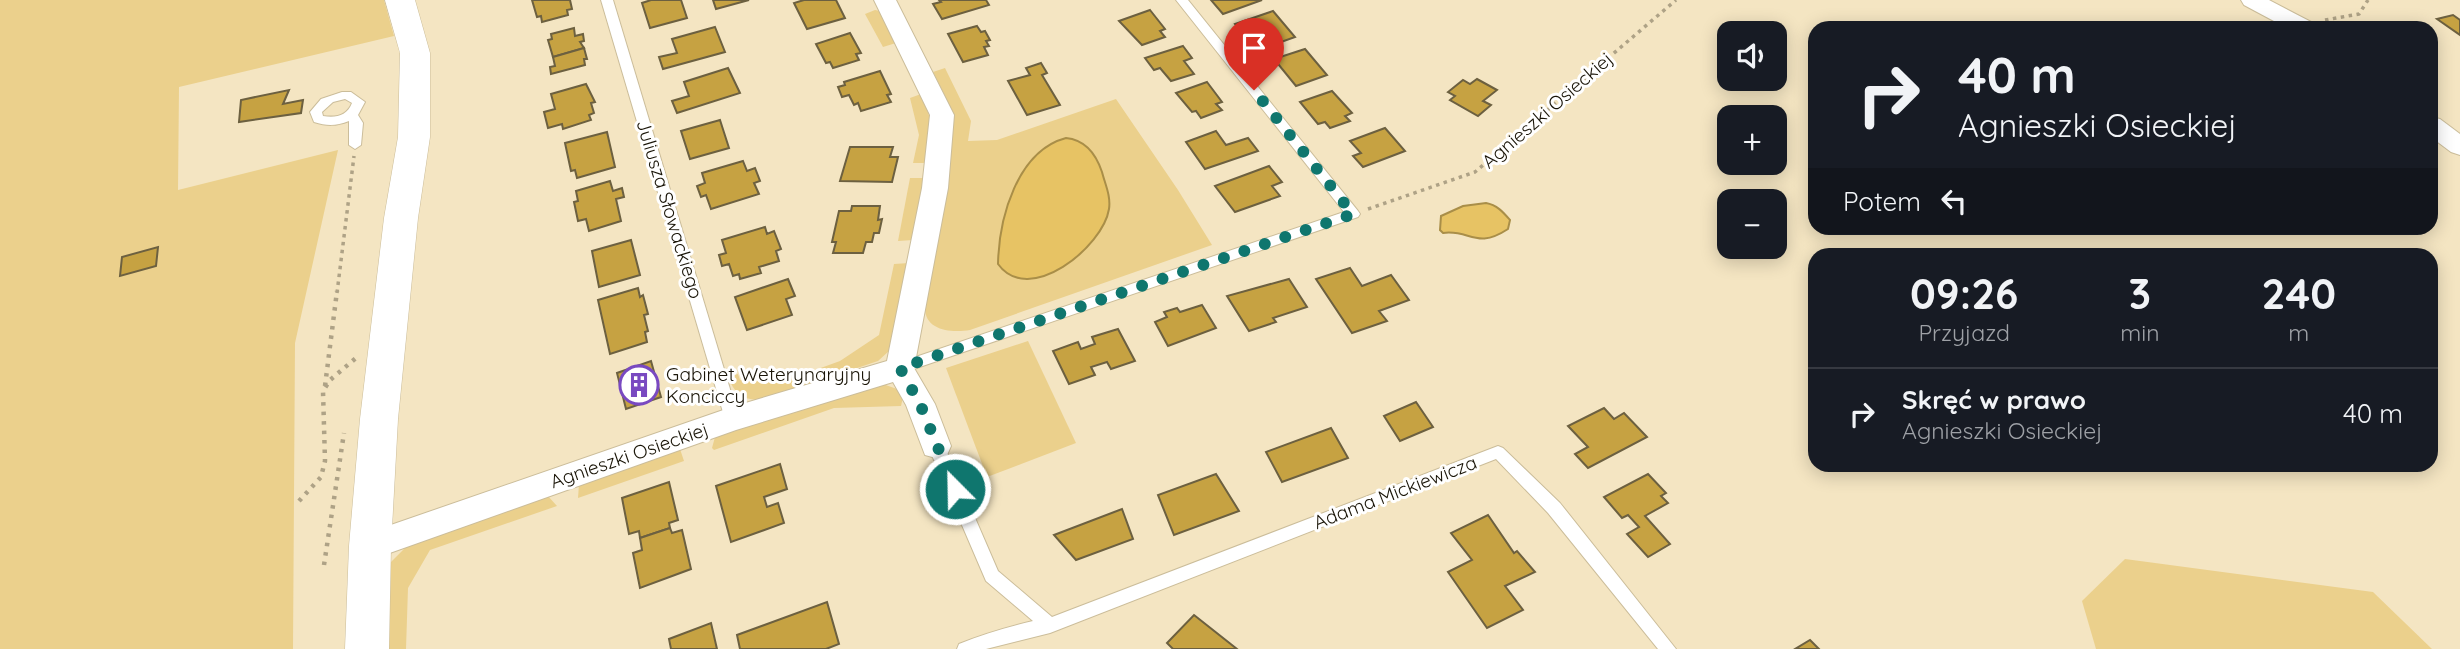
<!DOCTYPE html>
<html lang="pl">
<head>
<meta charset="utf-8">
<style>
  :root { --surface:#171b24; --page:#242831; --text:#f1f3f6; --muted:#9ea1a6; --line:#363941 }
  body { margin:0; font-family:Quicksand,sans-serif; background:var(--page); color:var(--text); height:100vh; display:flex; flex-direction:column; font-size:26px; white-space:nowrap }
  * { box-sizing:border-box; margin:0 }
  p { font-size:23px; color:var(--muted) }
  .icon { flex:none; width:38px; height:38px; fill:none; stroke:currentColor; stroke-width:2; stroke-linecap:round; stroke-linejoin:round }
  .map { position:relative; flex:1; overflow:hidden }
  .sheet { position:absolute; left:1808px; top:248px; width:630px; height:224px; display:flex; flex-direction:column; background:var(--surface); border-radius:21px; box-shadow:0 4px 18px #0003 }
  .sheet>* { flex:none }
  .guide { position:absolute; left:1808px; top:21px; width:630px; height:214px; border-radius:21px; box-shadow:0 4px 18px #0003; background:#171b24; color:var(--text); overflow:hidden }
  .controls { position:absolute; left:1717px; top:21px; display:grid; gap:14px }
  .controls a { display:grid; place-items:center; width:70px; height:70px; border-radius:14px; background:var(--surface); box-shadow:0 4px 18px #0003; font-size:35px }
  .pin { position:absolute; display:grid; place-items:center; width:60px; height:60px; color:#fff; margin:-72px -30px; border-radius:50% 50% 50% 0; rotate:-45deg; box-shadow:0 0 7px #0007 }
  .pin .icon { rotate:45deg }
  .me { position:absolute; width:77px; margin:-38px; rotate:337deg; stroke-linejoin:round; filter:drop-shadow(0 0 5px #0008) }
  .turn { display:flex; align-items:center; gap:24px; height:147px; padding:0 35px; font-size:32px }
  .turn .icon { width:91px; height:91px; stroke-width:2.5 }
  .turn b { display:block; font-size:49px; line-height:60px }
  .then { display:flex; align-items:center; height:66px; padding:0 35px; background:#0003; gap:14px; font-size:26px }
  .eta { display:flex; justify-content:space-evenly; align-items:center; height:119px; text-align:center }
  .eta b { font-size:42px; font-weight:700; line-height:49px }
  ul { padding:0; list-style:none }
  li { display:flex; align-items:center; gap:21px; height:91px; padding:0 35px; border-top:2px solid var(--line) }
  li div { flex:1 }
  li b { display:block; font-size:26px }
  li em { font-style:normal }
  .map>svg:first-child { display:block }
  .green { fill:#ebd08c }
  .water { fill:#e7c364; stroke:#a98e48; stroke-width:2 }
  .building { fill:#c6a242; stroke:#6c6040; stroke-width:2 }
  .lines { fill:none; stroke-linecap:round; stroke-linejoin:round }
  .service-casing { stroke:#cbbd9a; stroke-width:2 }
  .minor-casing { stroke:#cbbd9a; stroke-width:2 }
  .tertiary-casing { stroke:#cbbd9a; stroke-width:1 }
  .path-far1 { stroke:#aea286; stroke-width:3.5; stroke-dasharray:3.5 4.5; stroke-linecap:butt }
  .path { stroke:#aea286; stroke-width:4.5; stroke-dasharray:3.5 6; stroke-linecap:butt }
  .service { fill:#fff; fill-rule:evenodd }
  .minor { fill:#fff; fill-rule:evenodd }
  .tertiary { fill:#fff; fill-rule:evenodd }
  .route { stroke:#0f766e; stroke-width:12; stroke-dasharray:0 21.6 }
  .labels { text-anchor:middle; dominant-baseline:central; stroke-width:6; stroke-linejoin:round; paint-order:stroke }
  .street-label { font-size:19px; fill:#191407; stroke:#fff }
  .poi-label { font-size:19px; fill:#191407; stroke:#fff; text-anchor:start }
</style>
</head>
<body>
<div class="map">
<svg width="2460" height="649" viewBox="0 0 2460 649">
  <rect width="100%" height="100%" fill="#f4e5c2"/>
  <g class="green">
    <polygon points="0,0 384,0 394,36 179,87 178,190 338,150 295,343 293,649 0,649"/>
    <polygon points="875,10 880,11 896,43 883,47 865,14"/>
    <path d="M 945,68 L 971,121 L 968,141 L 997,140 L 1116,99 L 1178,190 L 1212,245 L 970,330 C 951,333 923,331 925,305 L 950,160 L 953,121 L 945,96 L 933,72 Z"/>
    <polygon points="921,94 931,121 928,163 913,163 919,135 910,98"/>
    <polygon points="910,178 926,178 913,240 898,241"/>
    <path d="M 909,263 L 889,351 L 878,361 L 765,399 C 745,402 735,395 728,377 L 738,374 L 740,380 L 782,382 L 840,361 L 879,335 L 894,264 Z"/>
    <polygon points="1028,341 1076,443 987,477 946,368"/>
    <polygon points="880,383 897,389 903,397 901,406 834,408 714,450 712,448 715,437"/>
    <polygon points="680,449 684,461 578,498 579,484"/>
    <polygon points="547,495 557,506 430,550 408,588 406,649 382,649 387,566 408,545"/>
    <polygon points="2125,559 2373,592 2432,649 2096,649 2082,601"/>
  </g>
  <g class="water">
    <path d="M 1066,138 C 1086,140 1096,154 1102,172 C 1105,184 1111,196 1109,209 C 1103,247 1029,307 998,264 C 999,218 1017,151 1066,138 Z"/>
    <path d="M 1486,203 C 1497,205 1503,212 1510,220 L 1508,229 C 1476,250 1470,229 1443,233 L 1440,230 L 1441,216 L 1463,206 Z"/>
  </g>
  <g class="building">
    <polygon points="532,0 570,0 572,9 567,10 568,15 542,22 541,16 537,17"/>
    <polygon points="651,0 681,0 687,18 650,28 642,3"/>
    <polygon points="713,0 749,0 716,9"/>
    <polygon points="804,0 836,0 845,18 807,29 794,3"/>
    <polygon points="939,0 986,0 989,5 942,19 933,4 941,2"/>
    <polygon points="1211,0 1262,0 1223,14"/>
    <polygon points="1150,10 1165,29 1160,31 1165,37 1142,45 1119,21"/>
    <polygon points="1273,11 1295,37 1256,51 1235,24"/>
    <polygon points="2453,15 2460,20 2460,35 2437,19"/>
    <polygon points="977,26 981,32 985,31 990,40 986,41 989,46 984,47 988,55 963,62 948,34"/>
    <polygon points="715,27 725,52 663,69 659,57 677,53 672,39"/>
    <polygon points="574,28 575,36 583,34 584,41 580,42 584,48 553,57 548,40 552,39 551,34"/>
    <polygon points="850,33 861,53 856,54 859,60 833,68 830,62 826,63 816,44"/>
    <polygon points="1183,46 1192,58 1184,61 1194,74 1171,81 1160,68 1154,70 1145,58"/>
    <polygon points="584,48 587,59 584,59 585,65 551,74 550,67 555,66 553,57"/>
    <polygon points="1305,49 1327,75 1296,86 1274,59"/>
    <polygon points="1041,63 1047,73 1042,75 1060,105 1027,115 1008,81 1030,75 1026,68"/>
    <polygon points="728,68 740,93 677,113 672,101 689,96 684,82"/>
    <polygon points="880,71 891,94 887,95 891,102 861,111 858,103 854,105 849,95 842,97 838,87 845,85 844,82"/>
    <polygon points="1477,79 1497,90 1483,101 1491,105 1478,116 1450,100 1455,96 1448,92 1463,80 1470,84"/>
    <polygon points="1207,82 1222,102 1216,104 1222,110 1201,118 1196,111 1192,112 1176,93"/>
    <polygon points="586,84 595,102 591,103 594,113 589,115 591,120 563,129 562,124 548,128 544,112 555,109 551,94"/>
    <polygon points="289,90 283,104 303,100 301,113 239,122 241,100"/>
    <polygon points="1332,91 1352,113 1345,116 1350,121 1330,128 1325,122 1318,124 1300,102"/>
    <polygon points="720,120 729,148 690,159 681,131"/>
    <polygon points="1385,128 1405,151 1363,167 1353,156 1361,153 1350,141"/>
    <polygon points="1216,131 1226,145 1248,138 1258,151 1205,169 1186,142"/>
    <polygon points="607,132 615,167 577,178 575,170 571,171 565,143"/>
    <polygon points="850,147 893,147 890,157 898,157 892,182 840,181"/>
    <polygon points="743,161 747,171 755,168 760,181 754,183 759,194 711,209 706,195 701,197 697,186 705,183 702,173"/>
    <polygon points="1269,166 1282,182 1272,186 1280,196 1235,212 1215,186"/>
    <polygon points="610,181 613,191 622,188 624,197 616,199 621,221 589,231 586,219 578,221 574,202 578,201 576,191"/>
    <polygon points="852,206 880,206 878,220 882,219 879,233 874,233 872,242 866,242 863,253 833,253 836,242 832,242 839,211 851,211"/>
    <polygon points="765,227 767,234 774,231 781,249 776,251 779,261 759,267 761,273 740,279 739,274 733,276 729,264 722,266 719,255 726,253 722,240"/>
    <polygon points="631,240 640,275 599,287 592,251"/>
    <polygon points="158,247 156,266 120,276 122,257"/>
    <polygon points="1350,268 1362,286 1391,275 1409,300 1379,311 1387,321 1352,333 1316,279"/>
    <polygon points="788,279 795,296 786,299 792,315 747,330 735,297"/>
    <polygon points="1289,279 1307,307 1273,318 1276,322 1249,331 1227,296"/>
    <polygon points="638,288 640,297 643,295 648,314 644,315 648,331 645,332 647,342 610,354 598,300"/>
    <polygon points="1202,305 1216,328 1168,346 1155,322 1167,317 1164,312 1177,308 1180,312"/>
    <polygon points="1118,329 1135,361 1111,369 1107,362 1091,367 1095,375 1069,384 1053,351 1078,342 1081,349 1095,344 1092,337"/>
    <polygon points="651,361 661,397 626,409 617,373"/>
    <polygon points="1416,402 1433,427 1400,441 1384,416"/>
    <polygon points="1604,408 1614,419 1624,413 1647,437 1588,468 1575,454 1588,447 1568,426"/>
    <polygon points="1331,428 1348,458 1282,482 1266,452"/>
    <polygon points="780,464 787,489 764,497 767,507 778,503 784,523 731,542 716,486"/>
    <polygon points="1216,474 1239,511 1174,535 1158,495"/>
    <polygon points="1648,474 1666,493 1661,496 1668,503 1645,516 1670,544 1648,557 1627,534 1639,527 1628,515 1622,518 1604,497"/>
    <polygon points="669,482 678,520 669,523 670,528 640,538 639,531 629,534 622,498"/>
    <polygon points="1122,509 1133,539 1076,560 1054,535"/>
    <polygon points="1488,515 1514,553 1517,551 1535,572 1505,586 1523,610 1487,628 1448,572 1472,560 1451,533"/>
    <polygon points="670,528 672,533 682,530 691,569 640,588 633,553 642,550 640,538"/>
    <polygon points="827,602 839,644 826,649 740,649 737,635"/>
    <polygon points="1194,615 1237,649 1173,649 1167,643"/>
    <polygon points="711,623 717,649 671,649 669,639"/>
    <polygon points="1810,640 1819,649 1795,649"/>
  </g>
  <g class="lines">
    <g class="service-casing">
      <g id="service">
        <polygon points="601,0 613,0 739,419 737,423 732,425 727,423 725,419"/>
        <polygon points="1176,0 1188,0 1358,211 1360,214 1358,217 905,372 895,372 893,368 895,364 1344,212"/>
        <path d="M 342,92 L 351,92 L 365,102 L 358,115 L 363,123 L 361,145 L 355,149 L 349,145 L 349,121 C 336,126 327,126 314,122 L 310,112 L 321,99 ZM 345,99 L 352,103 C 347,116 336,118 323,116 L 322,112 L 333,102 Z"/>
        <path d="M 936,440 L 941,442 L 944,446 L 998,571 L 1052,617 L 1498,446 L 1503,448 L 1560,503 L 1676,649 L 1658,649 L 1548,513 L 1496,459 L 1050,633 L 986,649 L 957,649 L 959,644 C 984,634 1008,627 1033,621 L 986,581 L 928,446 L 931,442 Z"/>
      </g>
    </g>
    <g class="minor-casing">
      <g id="minor">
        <polygon points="874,0 896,0 954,115 948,188 914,368 935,404 951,446 947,455 936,458 925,455 906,405 893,382 736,430 370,560 359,556 354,546 359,536 732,407 887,361 922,188 930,115"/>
        <polygon points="2241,0 2269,0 2313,23 2316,28 2287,28 2244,5"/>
        <polygon points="2431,117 2440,119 2460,134 2460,155 2451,152 2431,137"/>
      </g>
    </g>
    <g class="tertiary-casing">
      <polygon id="tertiary" points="385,0 415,0 430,53 430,137 418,218 398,419 391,546 389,649 345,649 349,546 360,419 384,218 398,137 400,53"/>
    </g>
    <g class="path-far1">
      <polyline points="2325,20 2359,14 2368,0"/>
      <polyline points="1368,209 1475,172 1676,0"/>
      <polyline points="337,293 354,156"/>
    </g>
    <g class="path">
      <polyline points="325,386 337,291"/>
      <polyline points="299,501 321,477 325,461 323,391 330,380 356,358"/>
      <polyline points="324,565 344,433"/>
    </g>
    <use href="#service" class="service"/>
    <use href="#minor" class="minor"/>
    <use href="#tertiary" class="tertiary"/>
  </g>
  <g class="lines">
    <polyline class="route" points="955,489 920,404 900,368 1353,214 1254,90"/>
  </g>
  <defs>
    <g id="building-ring" transform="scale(2.0125)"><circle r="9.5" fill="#fff" stroke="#7949c1" stroke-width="1.5"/><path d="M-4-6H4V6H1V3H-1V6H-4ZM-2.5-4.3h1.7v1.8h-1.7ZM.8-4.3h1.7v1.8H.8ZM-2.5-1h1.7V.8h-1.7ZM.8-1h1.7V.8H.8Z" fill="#7949c1"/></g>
  </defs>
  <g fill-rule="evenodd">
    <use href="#building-ring" x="639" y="385"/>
  </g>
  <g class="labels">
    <g class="street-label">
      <text transform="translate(1547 110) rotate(-41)">Agnieszki Osieckiej</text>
      <text transform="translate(670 209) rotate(73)">Juliusza Słowackiego</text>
      <text transform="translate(629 455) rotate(-19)">Agnieszki Osieckiej</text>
      <text transform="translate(1395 492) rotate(-21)">Adama Mickiewicza</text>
    </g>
    <g class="poi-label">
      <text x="666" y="374">Gabinet Weterynaryjny<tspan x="666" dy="22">Konciccy</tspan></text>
    </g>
  </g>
</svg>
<div class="controls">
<a><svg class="icon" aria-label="sound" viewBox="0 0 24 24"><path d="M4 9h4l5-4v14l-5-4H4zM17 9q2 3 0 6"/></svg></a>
<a>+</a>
<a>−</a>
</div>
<div class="pin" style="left:1254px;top:90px;background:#d93025"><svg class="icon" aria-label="arrive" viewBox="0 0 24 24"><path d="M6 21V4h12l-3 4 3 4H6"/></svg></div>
<svg class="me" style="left:955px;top:489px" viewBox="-20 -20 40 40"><circle r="17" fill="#0f766e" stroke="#fff" stroke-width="3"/><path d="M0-11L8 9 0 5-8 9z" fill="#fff"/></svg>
<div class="guide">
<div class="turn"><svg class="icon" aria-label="right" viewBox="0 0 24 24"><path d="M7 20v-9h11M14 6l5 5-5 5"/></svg><div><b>40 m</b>Agnieszki Osieckiej</div></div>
<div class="then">Potem<svg class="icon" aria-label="left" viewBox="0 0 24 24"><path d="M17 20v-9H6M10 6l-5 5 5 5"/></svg></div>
</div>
<section class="sheet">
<div class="eta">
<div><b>09:26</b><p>Przyjazd</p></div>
<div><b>3</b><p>min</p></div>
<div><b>240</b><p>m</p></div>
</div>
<ul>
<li><svg class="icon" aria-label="right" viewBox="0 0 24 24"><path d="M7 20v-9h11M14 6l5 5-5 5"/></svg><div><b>Skręć w prawo</b><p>Agnieszki Osieckiej</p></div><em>40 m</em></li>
</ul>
</section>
</div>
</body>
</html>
